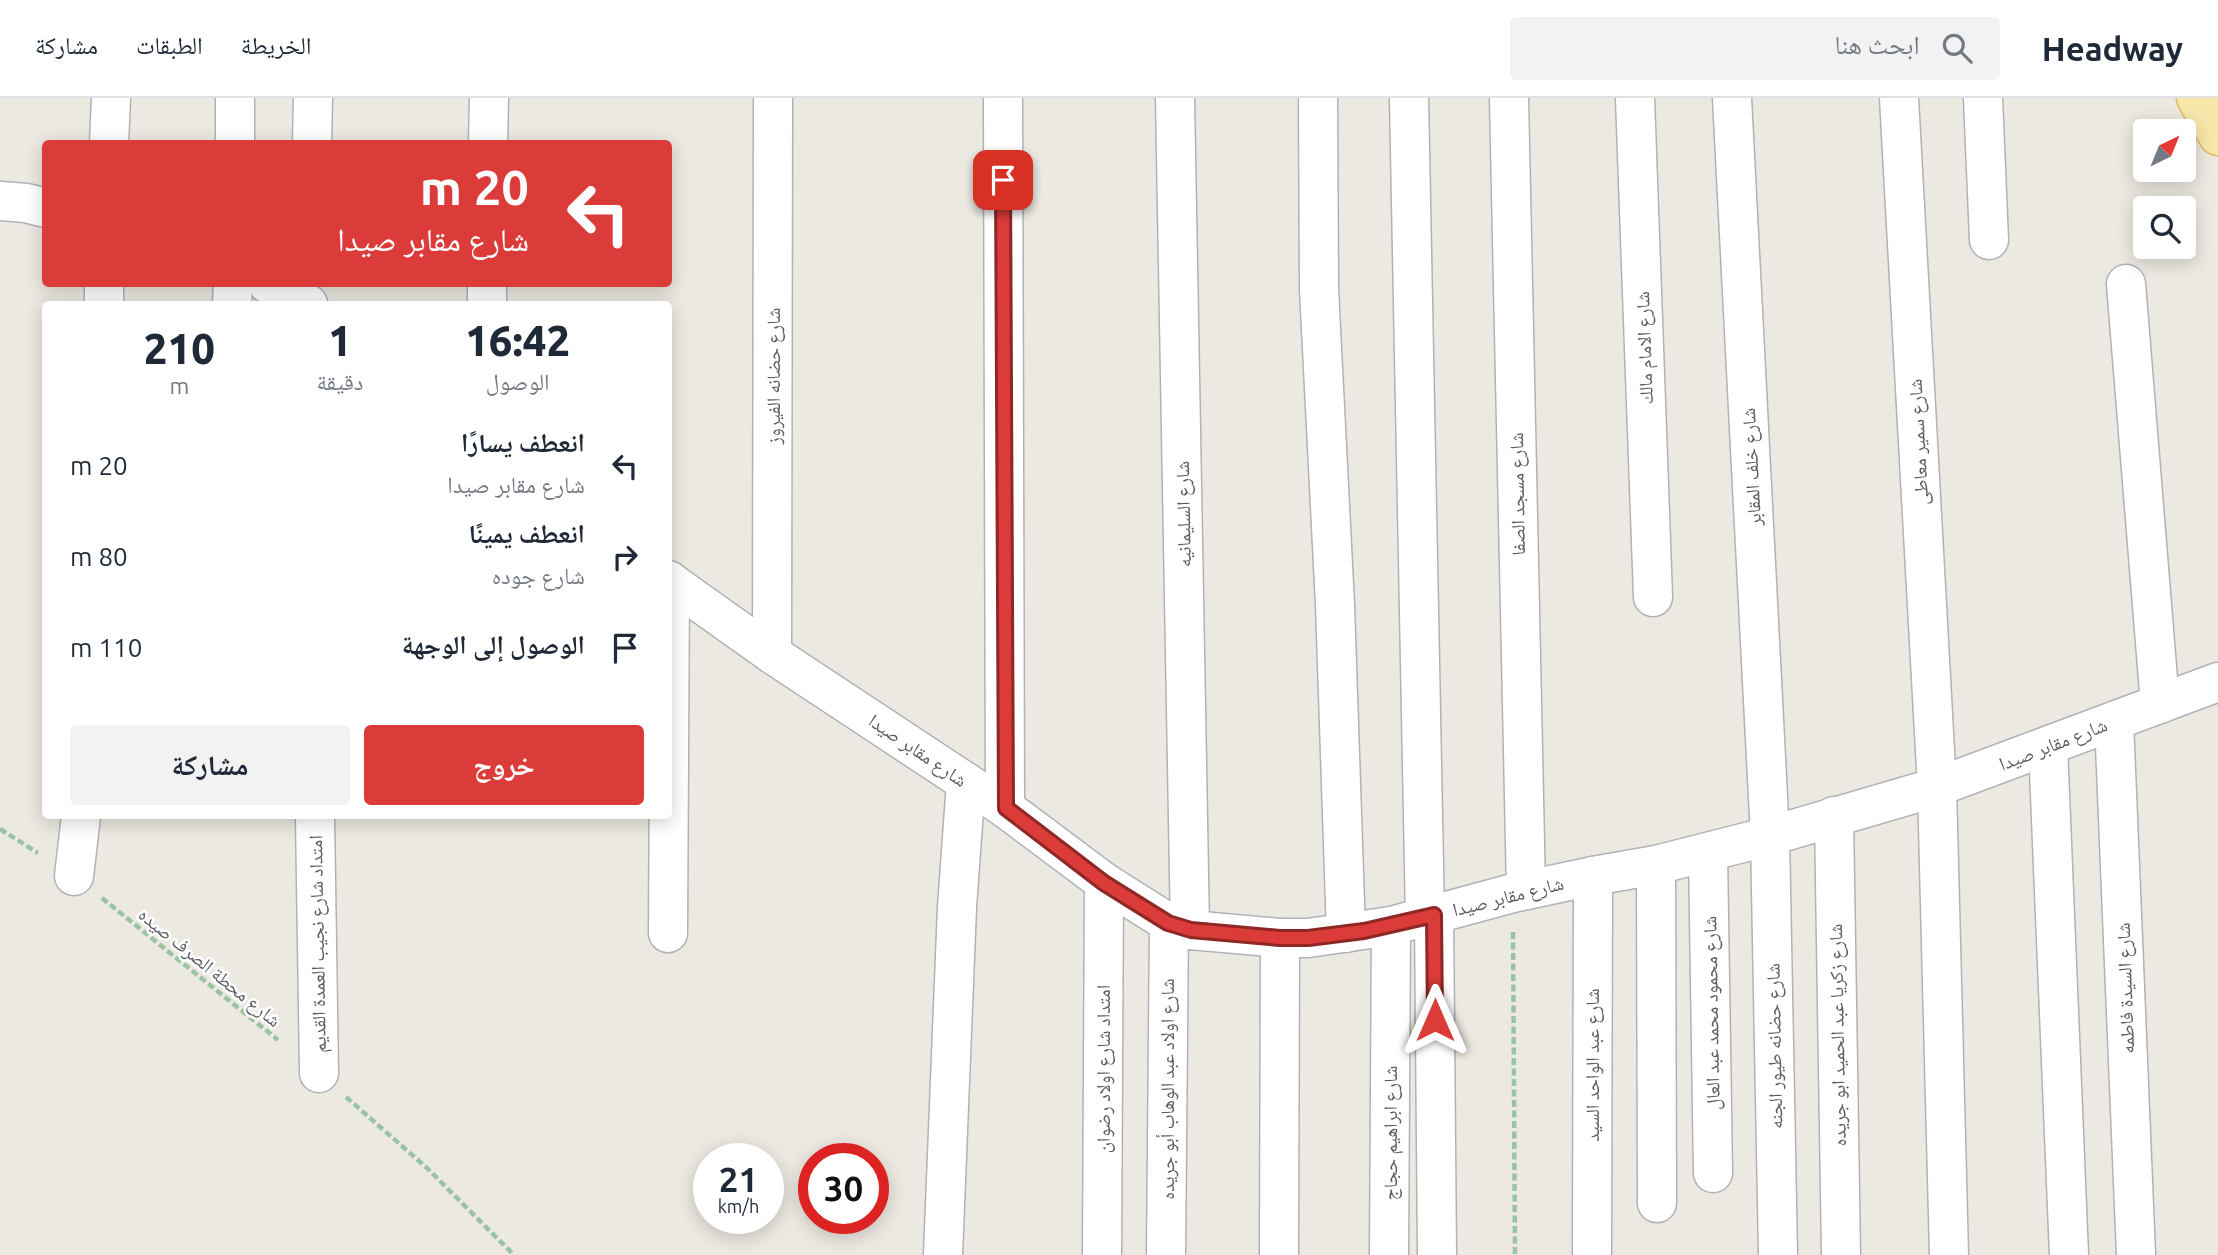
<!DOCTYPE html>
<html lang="ar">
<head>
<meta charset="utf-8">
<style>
  :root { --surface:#fff; --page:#f2f2f3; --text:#1f2937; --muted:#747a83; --line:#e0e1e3; --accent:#db3c39 }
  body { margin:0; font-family:Ubuntu,"Noto Naskh Arabic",sans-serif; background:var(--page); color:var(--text); direction:rtl; height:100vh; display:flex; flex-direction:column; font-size:26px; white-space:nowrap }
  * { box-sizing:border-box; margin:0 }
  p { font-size:23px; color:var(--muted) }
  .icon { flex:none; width:38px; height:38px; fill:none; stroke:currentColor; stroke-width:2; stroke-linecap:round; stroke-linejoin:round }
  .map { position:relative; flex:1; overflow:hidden; direction:ltr }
  .panel { position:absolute; left:42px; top:203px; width:630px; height:518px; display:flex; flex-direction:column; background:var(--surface); border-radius:7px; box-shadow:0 4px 18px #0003; direction:rtl }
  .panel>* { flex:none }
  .top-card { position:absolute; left:42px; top:42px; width:630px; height:147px; border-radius:7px; box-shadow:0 4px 18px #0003; direction:rtl; background:#db3c39; color:#fff; overflow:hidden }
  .needle { width:46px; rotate:43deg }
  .tools { position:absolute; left:2133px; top:21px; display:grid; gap:14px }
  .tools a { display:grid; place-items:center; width:63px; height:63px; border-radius:7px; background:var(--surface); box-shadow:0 4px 18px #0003; font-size:35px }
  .speed { position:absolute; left:693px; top:1045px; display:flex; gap:14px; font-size:35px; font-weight:700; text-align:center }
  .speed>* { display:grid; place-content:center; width:91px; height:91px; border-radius:50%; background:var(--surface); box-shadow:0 4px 18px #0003; line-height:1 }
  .speed small { font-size:18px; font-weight:400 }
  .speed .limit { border:10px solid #d22; background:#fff; color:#111 }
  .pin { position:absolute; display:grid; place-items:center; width:60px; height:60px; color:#fff; margin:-30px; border-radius:14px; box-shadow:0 4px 10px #0006 }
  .me { position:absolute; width:77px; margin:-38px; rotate:0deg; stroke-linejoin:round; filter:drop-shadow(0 0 5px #0008) }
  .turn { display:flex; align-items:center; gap:24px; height:147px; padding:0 28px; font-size:32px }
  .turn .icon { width:91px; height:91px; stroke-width:2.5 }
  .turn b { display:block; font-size:49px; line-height:60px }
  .eta { display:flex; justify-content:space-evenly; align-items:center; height:119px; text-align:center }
  .eta b { font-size:42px; font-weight:800; line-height:49px }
  .cta { display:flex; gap:14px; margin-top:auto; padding:14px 28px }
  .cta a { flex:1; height:80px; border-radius:7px; background:var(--accent); color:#fff; font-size:28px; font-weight:800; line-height:80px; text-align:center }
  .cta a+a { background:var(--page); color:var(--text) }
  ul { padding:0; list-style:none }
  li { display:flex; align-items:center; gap:21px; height:91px; padding:0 28px }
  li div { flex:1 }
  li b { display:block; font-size:26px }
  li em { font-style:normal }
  header { display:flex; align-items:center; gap:42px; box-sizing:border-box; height:98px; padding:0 35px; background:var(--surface); border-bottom:2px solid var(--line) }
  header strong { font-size:33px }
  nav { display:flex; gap:38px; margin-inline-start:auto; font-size:24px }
  .search { width:490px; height:63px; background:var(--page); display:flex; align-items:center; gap:18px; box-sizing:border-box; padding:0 24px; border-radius:7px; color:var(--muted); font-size:26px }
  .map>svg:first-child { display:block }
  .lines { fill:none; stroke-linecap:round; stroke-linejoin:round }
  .street-casing { stroke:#afb3b6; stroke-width:41 }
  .primary-casing { stroke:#e6b961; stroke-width:41 }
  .path { stroke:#9ac3a3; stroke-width:4.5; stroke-dasharray:7 3.5; stroke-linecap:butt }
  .street { stroke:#fff; stroke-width:38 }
  .primary { stroke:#f8e7ab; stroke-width:38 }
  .route-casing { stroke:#8e2725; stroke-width:18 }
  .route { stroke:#db3c39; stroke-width:12 }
  .labels { text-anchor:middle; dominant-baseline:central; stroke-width:5; stroke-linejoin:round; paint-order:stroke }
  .street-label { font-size:19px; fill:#5a5e62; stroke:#fff }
</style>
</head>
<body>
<header>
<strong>Headway</strong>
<div class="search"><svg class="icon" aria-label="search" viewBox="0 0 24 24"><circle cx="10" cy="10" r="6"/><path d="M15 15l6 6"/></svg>ابحث هنا</div>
<nav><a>الخريطة</a><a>الطبقات</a><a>مشاركة</a></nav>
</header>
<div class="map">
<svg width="2218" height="1157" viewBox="0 0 2218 1157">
  <rect width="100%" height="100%" fill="#ece9e2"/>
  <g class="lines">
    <g class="street-casing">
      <g id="street">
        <polyline points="1003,0 1005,710"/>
        <polyline points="1175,0 1190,832"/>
        <polyline points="1318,0 1319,191 1335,507 1346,835"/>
        <polyline points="1409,0 1425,820"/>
        <polyline points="1509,0 1526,792"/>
        <polyline points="1635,0 1653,499"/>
        <polyline points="1732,0 1770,738 1778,1157"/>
        <polyline points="1899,0 1937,689 1949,1157"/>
        <polyline points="1983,0 1989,142"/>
        <polyline points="109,46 111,0"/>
        <polyline points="235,46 235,0"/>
        <polyline points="312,46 313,0"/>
        <polyline points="488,46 489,0"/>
        <polyline points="0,103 26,105 46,110"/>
        <polyline points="268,186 308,206"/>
        <polyline points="2126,186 2160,606"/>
        <polyline points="104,206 104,186"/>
        <polyline points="232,206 233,186"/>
        <polyline points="487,206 487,186"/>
        <polyline points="668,482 772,556 1005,710 1104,784 1169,825 1190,832 1280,840 1308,840 1391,828 1513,795 1593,778 1656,767 1770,738 1937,689 2218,584"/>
        <polyline points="772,556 773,0"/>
        <polyline points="2114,623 2136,1157"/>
        <polyline points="2048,648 2069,1157"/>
        <polyline points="315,718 319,975"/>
        <polyline points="1834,718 1841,1157"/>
        <polyline points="1708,754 1713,1075"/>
        <polyline points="1656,767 1657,1105"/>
        <polyline points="74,778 81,718"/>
        <polyline points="1434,817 1437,1157"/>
        <polyline points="668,835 670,483"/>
        <polyline points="943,1157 957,809 966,684"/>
        <polyline points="1102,1157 1104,784"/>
        <polyline points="1166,1157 1169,825"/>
        <polyline points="1279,1157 1280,840"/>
        <polyline points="1389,1157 1391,828"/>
        <polyline points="1592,1157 1593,778"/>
      </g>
    </g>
    <g class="primary-casing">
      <polyline id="primary" points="2196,0 2218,38"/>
    </g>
    <g class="path">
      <polyline points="0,731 38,755"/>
      <polyline points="102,800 278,942"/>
      <polyline points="1513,834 1515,1157"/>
      <polyline points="346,999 427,1070 514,1157"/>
    </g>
    <use href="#street" class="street"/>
    <use href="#primary" class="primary"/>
  </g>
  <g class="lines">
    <g class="route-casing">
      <polyline id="route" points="1003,82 1006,710 1104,785 1168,825 1191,832 1280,840 1308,840 1364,833 1434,817 1435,922"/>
    </g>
    <use href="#route" class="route"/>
  </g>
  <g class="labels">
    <g class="street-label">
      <text transform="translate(1644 250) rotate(-92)">شارع الامام مالك</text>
      <text transform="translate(773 278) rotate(-90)">شارع حضانه الفيروز</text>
      <text transform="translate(1918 344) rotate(-93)">شارع سمير معاطى</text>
      <text transform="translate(1751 369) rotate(-93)">شارع خلف المقابر</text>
      <text transform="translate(1517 396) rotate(-91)">شارع مسجد الصفا</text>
      <text transform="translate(1183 416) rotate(-91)">شارع السليمانيه</text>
      <text transform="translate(2053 646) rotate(-21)">شارع مقابر صيدا</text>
      <text transform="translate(918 652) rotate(34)">شارع مقابر صيدا</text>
      <text transform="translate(1508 798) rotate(-14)">شارع مقابر صيدا</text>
      <text transform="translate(317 846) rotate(-91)">امتداد شارع نجيب العمدة القديم</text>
      <text transform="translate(210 869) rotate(39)">شارع محطة الصرف صيده</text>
      <text transform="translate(2125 890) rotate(-92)">شارع السيدة فاطمه</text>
      <text transform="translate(1711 915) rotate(-91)">شارع محمود محمد عبد العال</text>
      <text transform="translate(1837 937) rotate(-91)">شارع زكريا عبد الحميد ابو جريده</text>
      <text transform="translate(1774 948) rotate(-91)">شارع حضانه طيور الجنه</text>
      <text transform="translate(1592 967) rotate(-90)">شارع عبد الواحد السيد</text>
      <text transform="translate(1103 971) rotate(-90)">امتداد شارع اولاد رضوان</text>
      <text transform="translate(1167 991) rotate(-90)">شارع اولاد عبد الوهاب أبو جريده</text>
      <text transform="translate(1390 1035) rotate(-90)">شارع ابراهيم حجاج</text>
    </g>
  </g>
</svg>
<div class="tools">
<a><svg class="needle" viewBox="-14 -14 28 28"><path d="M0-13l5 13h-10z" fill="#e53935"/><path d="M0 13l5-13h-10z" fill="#747a83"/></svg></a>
<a><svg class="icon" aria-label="search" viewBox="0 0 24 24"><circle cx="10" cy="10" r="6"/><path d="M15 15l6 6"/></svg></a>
</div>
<div class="speed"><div>21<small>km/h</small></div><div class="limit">30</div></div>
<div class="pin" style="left:1003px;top:82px;background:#d93025"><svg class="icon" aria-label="arrive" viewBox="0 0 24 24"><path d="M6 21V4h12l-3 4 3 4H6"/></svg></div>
<svg class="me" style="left:1435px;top:922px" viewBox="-20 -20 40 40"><path d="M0-17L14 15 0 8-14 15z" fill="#db3c39" stroke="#fff" stroke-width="4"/></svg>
<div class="top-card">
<div class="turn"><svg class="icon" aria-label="left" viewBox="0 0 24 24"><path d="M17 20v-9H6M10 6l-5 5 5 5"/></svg><div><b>20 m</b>شارع مقابر صيدا</div></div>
</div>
<section class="panel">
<div class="eta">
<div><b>16:42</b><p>الوصول</p></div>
<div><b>1</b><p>دقيقة</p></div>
<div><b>210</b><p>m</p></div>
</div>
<ul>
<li><svg class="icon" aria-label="left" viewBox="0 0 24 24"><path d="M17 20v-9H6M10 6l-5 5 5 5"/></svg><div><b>انعطف يسارًا</b><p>شارع مقابر صيدا</p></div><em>20 m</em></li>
<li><svg class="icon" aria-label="right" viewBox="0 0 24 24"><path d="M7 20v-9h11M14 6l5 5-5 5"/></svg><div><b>انعطف يمينًا</b><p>شارع جوده</p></div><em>80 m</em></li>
<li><svg class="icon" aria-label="arrive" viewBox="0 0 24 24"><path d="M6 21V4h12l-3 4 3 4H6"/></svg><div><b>الوصول إلى الوجهة</b></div><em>110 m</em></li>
</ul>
<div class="cta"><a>خروج</a><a>مشاركة</a></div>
</section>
</div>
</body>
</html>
